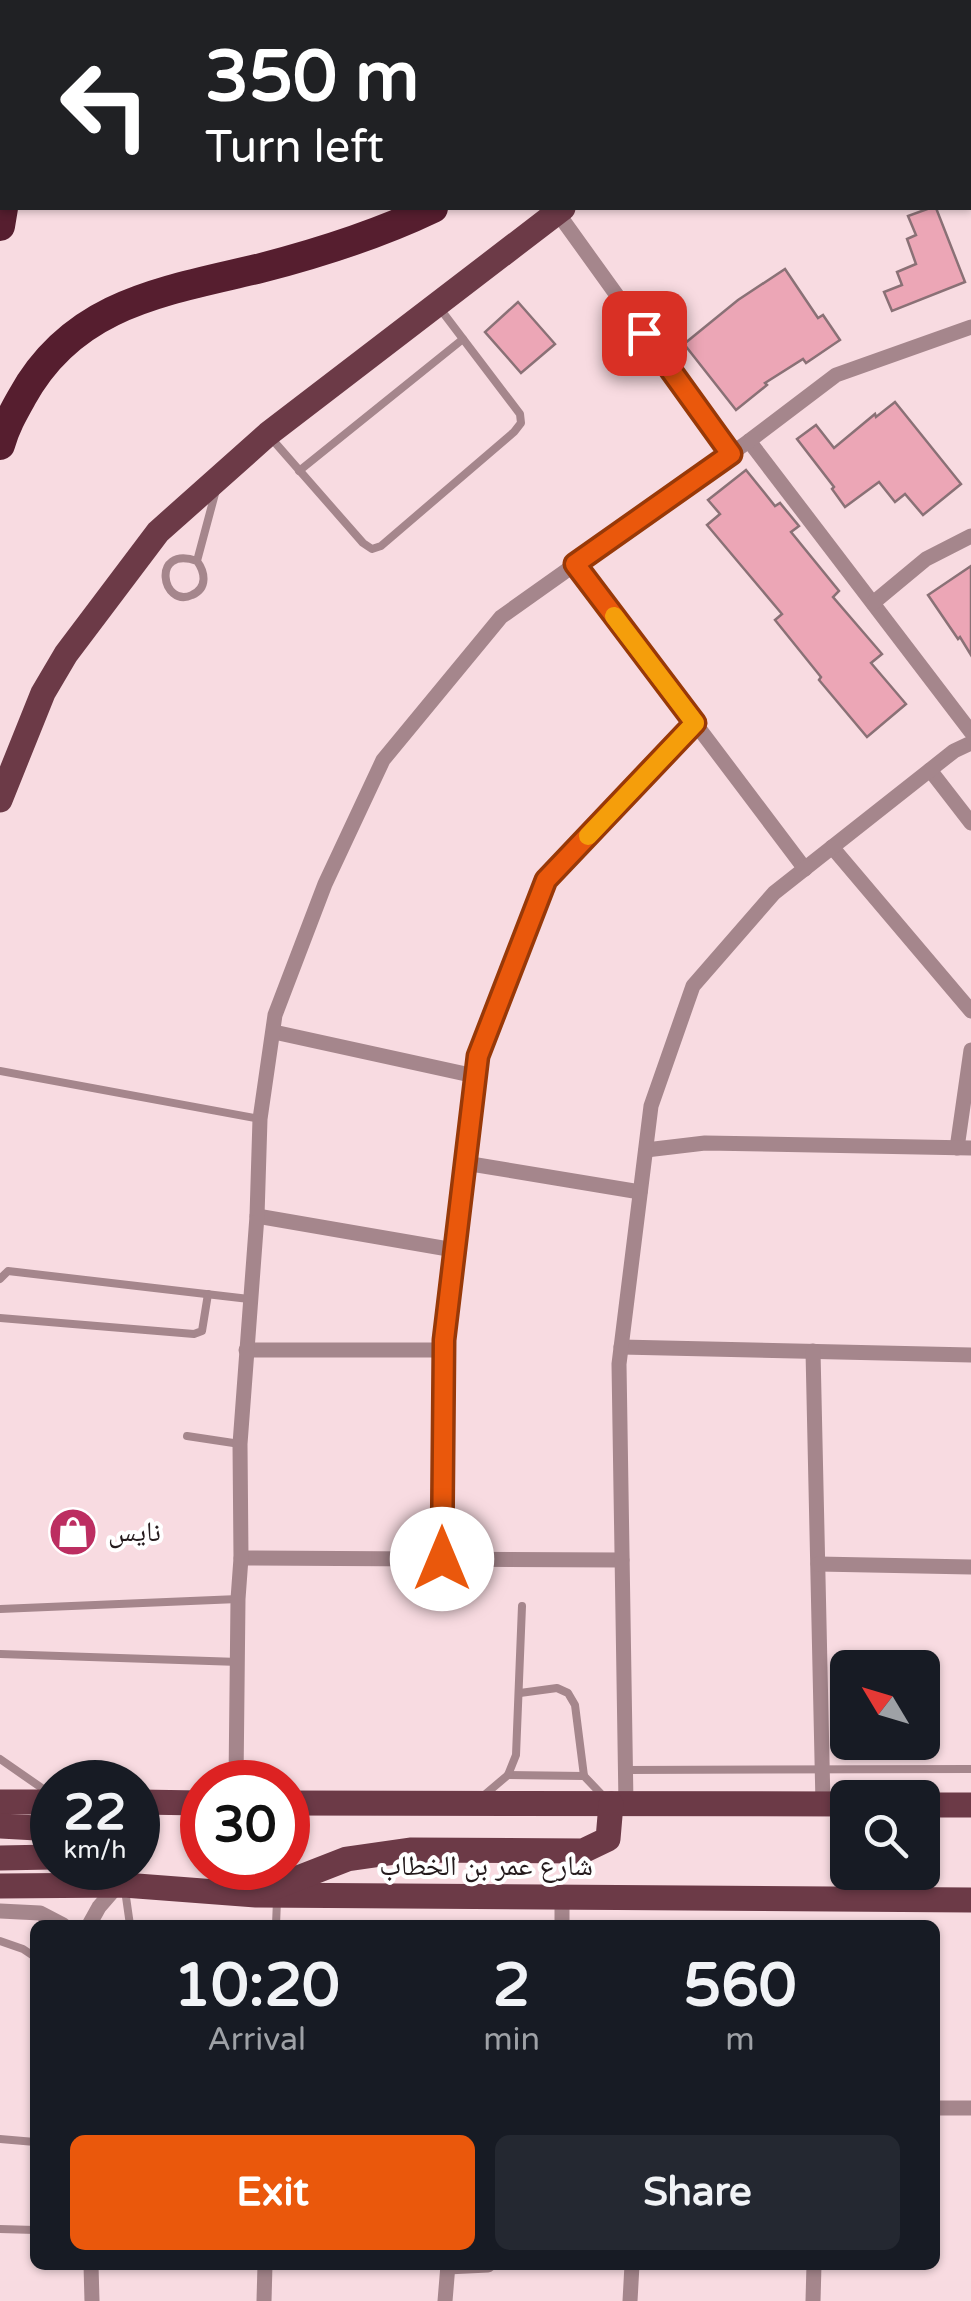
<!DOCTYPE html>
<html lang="en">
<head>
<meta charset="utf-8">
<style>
  :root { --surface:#171b24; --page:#242831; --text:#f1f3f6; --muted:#9ea1a6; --accent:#ea580c }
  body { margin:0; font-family:"Varela Round","Noto Naskh Arabic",sans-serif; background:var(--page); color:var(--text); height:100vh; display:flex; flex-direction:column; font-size:38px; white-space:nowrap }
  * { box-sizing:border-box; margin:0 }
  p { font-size:32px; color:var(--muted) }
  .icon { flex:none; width:55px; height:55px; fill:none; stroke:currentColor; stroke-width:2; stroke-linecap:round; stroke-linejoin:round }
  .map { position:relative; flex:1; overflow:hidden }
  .side { position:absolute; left:30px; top:1920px; width:910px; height:350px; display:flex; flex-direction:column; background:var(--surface); border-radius:15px; box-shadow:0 2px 8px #0004 }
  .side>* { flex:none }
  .top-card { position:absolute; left:0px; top:0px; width:972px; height:210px; box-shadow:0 2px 8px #0004; background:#202124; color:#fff; overflow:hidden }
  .needle { width:65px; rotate:308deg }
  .controls { position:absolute; left:830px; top:1650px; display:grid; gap:20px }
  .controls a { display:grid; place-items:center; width:110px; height:110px; border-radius:15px; background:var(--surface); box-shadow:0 2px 8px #0004; font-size:50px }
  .speed { position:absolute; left:30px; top:1760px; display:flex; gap:20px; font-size:50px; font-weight:700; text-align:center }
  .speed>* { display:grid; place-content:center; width:130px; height:130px; border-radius:50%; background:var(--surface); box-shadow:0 2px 8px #0004; line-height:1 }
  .speed small { font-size:25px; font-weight:400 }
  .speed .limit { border:15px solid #d22; background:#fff; color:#111 }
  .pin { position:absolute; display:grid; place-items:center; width:85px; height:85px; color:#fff; margin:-42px; border-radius:20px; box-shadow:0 5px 15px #0006 }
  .me { position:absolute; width:110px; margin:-55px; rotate:0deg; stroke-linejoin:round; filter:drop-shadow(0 0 8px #0008) }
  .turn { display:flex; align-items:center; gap:35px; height:210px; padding:0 40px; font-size:45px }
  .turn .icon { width:130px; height:130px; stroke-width:2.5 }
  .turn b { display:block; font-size:70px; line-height:85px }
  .eta { display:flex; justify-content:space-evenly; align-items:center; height:170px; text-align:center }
  .eta b { font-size:60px; font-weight:700; line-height:70px }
  .action { display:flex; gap:20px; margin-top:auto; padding:20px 40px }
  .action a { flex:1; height:115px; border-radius:15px; background:var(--accent); color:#fff; font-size:40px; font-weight:700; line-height:115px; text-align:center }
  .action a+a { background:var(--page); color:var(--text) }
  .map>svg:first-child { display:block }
  .building { fill:#eca6b6; stroke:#8a7176; stroke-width:2.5 }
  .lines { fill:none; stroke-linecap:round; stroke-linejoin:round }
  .service { stroke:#a5868c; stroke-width:8 }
  .minor { stroke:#a5868c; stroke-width:15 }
  .primary { stroke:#6c3a47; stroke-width:25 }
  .motorway { stroke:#561e2f; stroke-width:30 }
  .route-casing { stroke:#983908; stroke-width:25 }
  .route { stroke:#ea580c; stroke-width:18 }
  .slow { stroke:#f59e0b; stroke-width:18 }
  .labels { text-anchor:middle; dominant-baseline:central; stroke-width:8; stroke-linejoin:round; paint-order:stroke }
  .poi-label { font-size:28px; fill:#241a1c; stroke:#fff; text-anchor:start }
  .street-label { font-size:28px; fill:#241a1c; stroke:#fff }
</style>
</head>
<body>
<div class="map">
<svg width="971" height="2301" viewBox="0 0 971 2301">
  <rect width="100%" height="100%" fill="#f8dbe1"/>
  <g class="building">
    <polygon points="930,208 936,208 965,282 892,311 884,292 902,285 897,272 916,264 907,239 916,235 908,216"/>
    <polygon points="785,269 818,318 823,315 840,340 806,363 803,359 765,383 767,385 736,410 684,344 738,300"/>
    <polygon points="518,302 555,344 521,373 485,332"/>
    <polygon points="895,402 961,484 923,515 905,494 895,502 879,482 845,507 832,489 834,487 797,439 816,425 834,448 875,414 876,417"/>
    <polygon points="746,470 775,506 780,503 799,526 791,532 839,591 833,597 882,654 871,663 906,704 867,737 819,680 821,677 775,620 782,614 707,525 720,514 708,500"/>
    <polygon points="971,566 971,655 960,637 958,639 928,595"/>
  </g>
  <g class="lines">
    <g class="service">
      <polyline points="271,438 363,543 372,549 381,546 514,432 521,423 520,414 438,306"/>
      <polyline points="299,471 463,339"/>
      <path d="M 197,561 C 150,545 162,609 192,595 C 208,588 205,572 197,561 L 216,490"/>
      <polyline points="0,1071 260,1119"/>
      <polyline points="0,1279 8,1271 249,1299"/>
      <polyline points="0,1318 194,1334 202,1331 208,1294"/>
      <polyline points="187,1436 240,1444"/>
      <polyline points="0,1609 238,1599"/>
      <polyline points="0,1654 239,1662"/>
      <polyline points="520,1693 557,1688 568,1693 575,1705 584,1776 604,1797"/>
      <polyline points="0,1759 49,1793"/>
      <polyline points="626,1770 971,1769"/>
      <polyline points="508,1775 584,1776"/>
      <polyline points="482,1797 508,1775 516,1755 522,1606"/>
      <polyline points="125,1890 130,1925"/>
      <polyline points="276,1925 277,1900"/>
      <polyline points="0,1941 23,1949 35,1957"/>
      <polyline points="0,2139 35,2142"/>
      <polyline points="0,2229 35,2230"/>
    </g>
    <g class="minor">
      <polyline points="557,212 731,454"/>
      <polyline points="749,441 971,732"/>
      <polyline points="575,564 805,869"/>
      <polyline points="873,603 926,559 971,536"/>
      <polyline points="930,770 971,823"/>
      <polyline points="832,847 971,1011"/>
      <polyline points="274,1032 475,1076"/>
      <polyline points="957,1148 971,1050"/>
      <polyline points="646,1150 705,1143 971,1148"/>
      <polyline points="465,1163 640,1192"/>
      <polyline points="257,1216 454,1250"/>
      <polyline points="621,1347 971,1355"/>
      <polyline points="246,1350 443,1350"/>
      <polyline points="813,1351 823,1804"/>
      <polyline points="241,1558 622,1560"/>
      <polyline points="442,1559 443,1340 478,1056 547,880 695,723"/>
      <polyline points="818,1564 971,1567"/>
      <polyline points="236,1782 238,1599 241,1558 240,1444 257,1216 260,1119 275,1015 325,884 383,760 501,617 749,441 836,375 971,327"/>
      <polyline points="626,1804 619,1364 651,1106 693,986 774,893 954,751 971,743"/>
      <polyline points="562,1897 562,1925"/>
      <polyline points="0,1911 40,1913 63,1925"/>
      <polyline points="89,1925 99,1907 118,1885"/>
      <polyline points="935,2108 971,2108"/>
      <polyline points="91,2265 92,2301"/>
      <polyline points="447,2267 488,2265"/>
      <polyline points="264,2301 265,2265"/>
      <polyline points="445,2301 448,2265"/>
      <polyline points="630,2301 632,2265"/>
      <polyline points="813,2301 814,2265"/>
    </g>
    <g class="primary">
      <polyline points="906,2 913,0"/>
      <polyline points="0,800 43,693 66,654 158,532 268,434 563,208"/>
      <polyline points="0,1802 52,1802"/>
      <polyline points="138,1802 202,1803"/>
      <polyline points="288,1803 848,1804"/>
      <polyline points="922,1805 971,1805"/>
      <polyline points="0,1826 37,1828 52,1823"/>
      <polyline points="0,1858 52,1857"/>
      <polyline points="0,1886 124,1885 256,1895 971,1900"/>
      <polyline points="270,1889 347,1859 410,1850 583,1851 608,1839 611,1804"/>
    </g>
    <g class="motorway">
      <polyline points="70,0 70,2"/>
      <polyline points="35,2 35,0"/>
      <polyline points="495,2 495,0"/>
      <polyline points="751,2 755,0"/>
      <polyline points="0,226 3,208"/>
      <path d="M 0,445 C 5,427 13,413 22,397 C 74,302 166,291 261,268 C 319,253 379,234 433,208"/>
    </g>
  </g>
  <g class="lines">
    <g class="route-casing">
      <polyline id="route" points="442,1559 444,1340 478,1056 546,880 695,723 575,564 731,454 644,333"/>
    </g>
    <use href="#route" class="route"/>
    <polyline class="slow" points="588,836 695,723 614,616"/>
  </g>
  <defs>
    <g id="shop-disc" transform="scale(2.5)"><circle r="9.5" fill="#bc2e61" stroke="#fff"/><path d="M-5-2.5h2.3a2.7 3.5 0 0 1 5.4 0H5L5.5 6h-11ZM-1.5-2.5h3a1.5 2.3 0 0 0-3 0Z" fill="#fff"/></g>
  </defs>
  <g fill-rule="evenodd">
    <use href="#shop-disc" x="73" y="1532"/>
  </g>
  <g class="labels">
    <g class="poi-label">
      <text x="108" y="1532">نايس</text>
    </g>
    <g class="street-label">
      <text x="486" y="1866">شارع عمر بن الخطاب</text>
    </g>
  </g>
</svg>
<div class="controls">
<a><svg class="needle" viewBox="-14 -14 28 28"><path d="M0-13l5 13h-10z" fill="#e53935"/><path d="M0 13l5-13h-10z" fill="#9ea1a6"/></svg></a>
<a><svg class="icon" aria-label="search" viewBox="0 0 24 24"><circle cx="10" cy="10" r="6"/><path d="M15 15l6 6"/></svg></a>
</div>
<div class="speed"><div>22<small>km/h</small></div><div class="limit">30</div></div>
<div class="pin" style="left:644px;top:333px;background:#d93025"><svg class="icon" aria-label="arrive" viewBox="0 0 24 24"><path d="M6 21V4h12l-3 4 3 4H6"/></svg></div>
<svg class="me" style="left:442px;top:1559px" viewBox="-20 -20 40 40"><circle r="19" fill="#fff"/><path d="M0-13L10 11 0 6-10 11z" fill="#ea580c"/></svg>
<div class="top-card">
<div class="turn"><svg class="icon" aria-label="left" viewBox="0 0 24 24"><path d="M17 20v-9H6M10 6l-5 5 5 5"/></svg><div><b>350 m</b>Turn left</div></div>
</div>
<section class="side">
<div class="eta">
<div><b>10:20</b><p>Arrival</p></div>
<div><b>2</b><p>min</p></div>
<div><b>560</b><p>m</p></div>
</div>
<div class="action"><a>Exit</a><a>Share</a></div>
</section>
</div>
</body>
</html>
